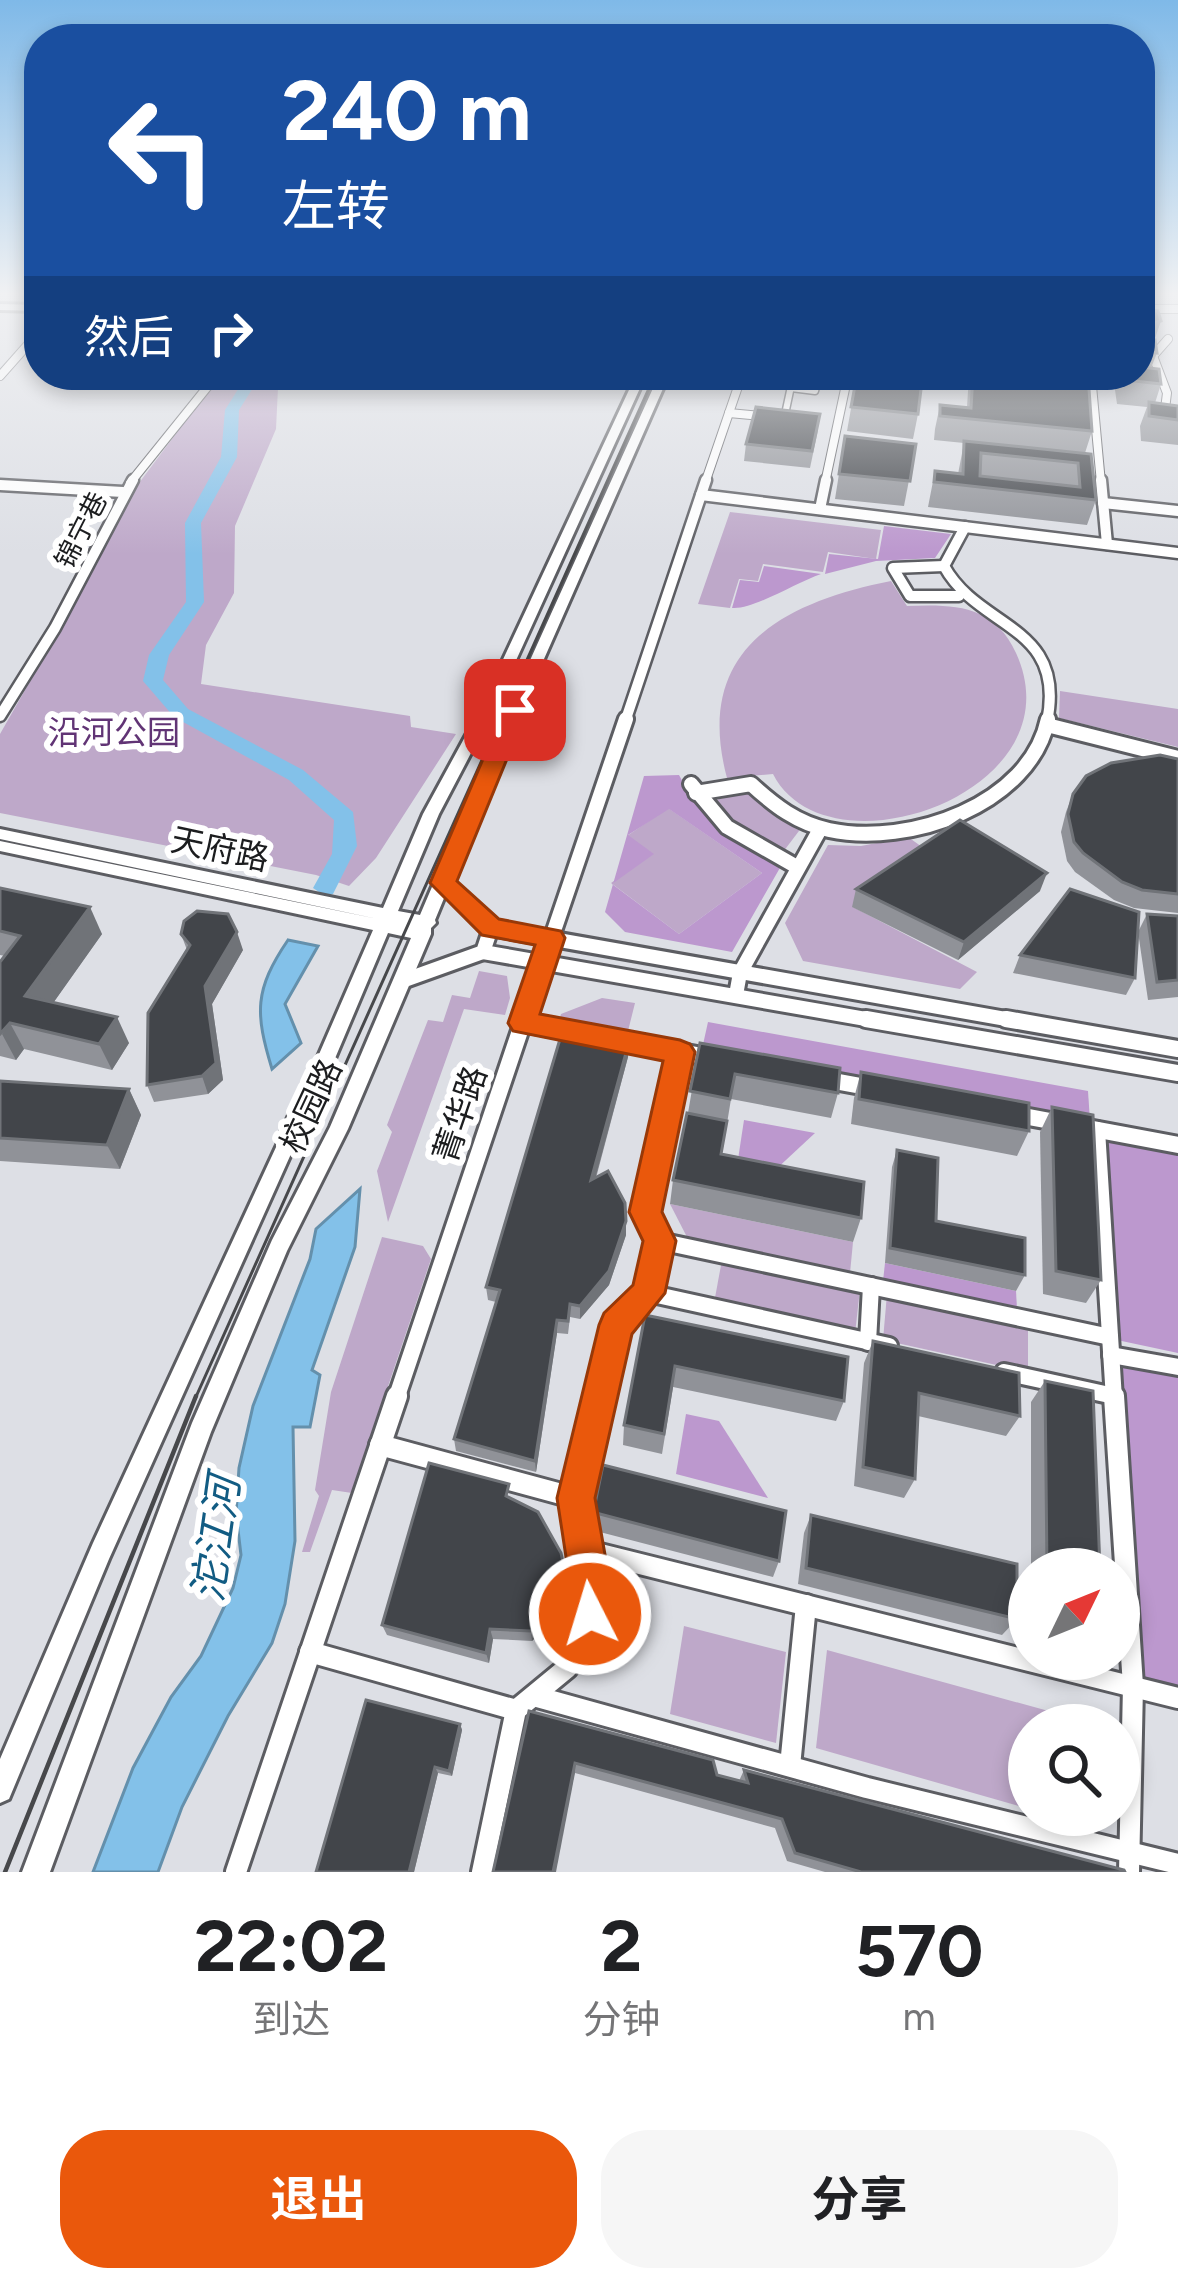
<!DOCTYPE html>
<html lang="zh">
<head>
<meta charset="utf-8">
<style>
  :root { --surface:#fff; --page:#f6f6f6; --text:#202124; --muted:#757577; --accent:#ea580c }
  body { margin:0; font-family:Figtree,"Noto Sans SC",sans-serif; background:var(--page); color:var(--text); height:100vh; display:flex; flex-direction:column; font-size:45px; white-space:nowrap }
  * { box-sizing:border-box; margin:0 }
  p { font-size:39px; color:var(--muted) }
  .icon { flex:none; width:66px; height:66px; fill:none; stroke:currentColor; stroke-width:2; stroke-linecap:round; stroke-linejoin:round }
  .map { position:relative; height:1872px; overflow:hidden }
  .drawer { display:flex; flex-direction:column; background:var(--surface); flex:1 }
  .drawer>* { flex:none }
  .banner { position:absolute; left:24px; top:24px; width:1131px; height:366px; border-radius:48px; box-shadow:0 6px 18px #0003; background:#1a4fa0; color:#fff; overflow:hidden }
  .needle { width:78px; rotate:47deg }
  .buttons { position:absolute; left:1008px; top:1548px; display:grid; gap:24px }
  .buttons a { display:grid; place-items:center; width:132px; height:132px; border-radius:50%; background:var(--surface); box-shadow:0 6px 18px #0003; font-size:60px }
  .pin { position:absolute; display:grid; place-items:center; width:102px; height:102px; color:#fff; margin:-51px; border-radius:24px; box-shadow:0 6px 18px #0006 }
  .me { position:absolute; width:132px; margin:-66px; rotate:355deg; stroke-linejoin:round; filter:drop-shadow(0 0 9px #0008) }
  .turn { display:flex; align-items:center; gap:42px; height:252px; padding:0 60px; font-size:54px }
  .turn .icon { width:156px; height:156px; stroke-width:2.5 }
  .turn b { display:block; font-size:84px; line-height:102px }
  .then { display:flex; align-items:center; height:114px; padding:0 60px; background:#0003; gap:24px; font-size:45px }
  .eta { display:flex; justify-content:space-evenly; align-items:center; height:204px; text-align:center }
  .eta b { font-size:72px; font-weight:700; line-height:84px }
  .primary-button { display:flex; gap:24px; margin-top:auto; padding:24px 60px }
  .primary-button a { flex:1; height:138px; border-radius:48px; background:var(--accent); color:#fff; font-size:48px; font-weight:700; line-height:138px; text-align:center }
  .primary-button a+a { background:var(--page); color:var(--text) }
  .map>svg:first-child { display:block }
  .green { fill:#bea8c9 }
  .forest { fill:#bc98ce; fill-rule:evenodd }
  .water { fill:#83c1e9; stroke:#6490ac; stroke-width:3 }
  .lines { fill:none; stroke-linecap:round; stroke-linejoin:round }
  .river { fill:#83c1e9; fill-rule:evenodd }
  .pedestrian-casing { stroke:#5c5d62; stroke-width:9 }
  .minor-far4-casing { stroke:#5c5d62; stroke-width:10 }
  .minor-far3-casing { stroke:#5c5d62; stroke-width:15 }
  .minor-far2-casing { stroke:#5c5d62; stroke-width:20 }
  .minor-far1-casing { stroke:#5c5d62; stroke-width:22 }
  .minor-casing { stroke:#5c5d62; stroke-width:26 }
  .tertiary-casing { stroke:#5c5d62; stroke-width:6 }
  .pedestrian { stroke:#fff; stroke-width:6 }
  .minor-far4 { stroke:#fff; stroke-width:8 }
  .minor-far3 { stroke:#fff; stroke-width:10 }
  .minor-far2 { stroke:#fff; stroke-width:14 }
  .minor-far1 { stroke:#fff; stroke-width:16 }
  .minor { stroke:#fff; stroke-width:20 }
  .tertiary { fill:#fff; fill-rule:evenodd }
  .tram-far1 { stroke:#47484b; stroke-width:3 }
  .tram { stroke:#47484b; stroke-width:4.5 }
  .tertiary-bridge-casing { stroke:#5c5d62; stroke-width:26; stroke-linecap:butt }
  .tertiary-bridge { stroke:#fff; stroke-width:20 }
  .wall { fill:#909298 }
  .shaded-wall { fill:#707378 }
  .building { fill:#42454a; stroke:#707378; stroke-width:3; fill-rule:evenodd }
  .route { fill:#ea580c; stroke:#983908; stroke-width:3 }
  .labels { text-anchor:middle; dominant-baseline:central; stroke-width:12; stroke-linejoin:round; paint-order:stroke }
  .far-street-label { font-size:27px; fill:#1c1d1f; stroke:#fff }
  .park-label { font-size:33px; fill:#613475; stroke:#fff }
  .street-label { font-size:33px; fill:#1c1d1f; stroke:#fff }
  .near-water-label { font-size:42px; font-style:italic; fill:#125c83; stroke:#fff }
</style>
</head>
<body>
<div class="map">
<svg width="1178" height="1872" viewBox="0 0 1178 1872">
  <rect width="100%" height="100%" fill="#dddfe5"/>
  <g class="green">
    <polygon points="228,375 303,375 278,388 276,429 235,526 234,593 206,645 201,684 410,716 411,727 456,734 376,858 349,886 316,875 0,813 0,734 97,564 130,495 208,391"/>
    <polygon points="730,512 881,530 876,559 828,552 823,572 763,564 758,581 739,579 730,608 698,604"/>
    <path d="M 891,581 L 907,606 C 955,604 994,605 1016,653 C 1080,792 827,880 773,774 L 727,778 C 693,651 780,603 891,581 Z"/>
    <polygon points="1060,691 1178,709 1178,747 1059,718"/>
    <polygon points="751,791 802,827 783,852 736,824 712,801"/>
    <polygon points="668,808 762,873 679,934 611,883 653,854 627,836"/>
    <polygon points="908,837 932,854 853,907 977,972 960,989 803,961 785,923 828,845 861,846"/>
    <polygon points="479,971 507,976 510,998 505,1015 464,1009 388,1222 377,1171 392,1132 387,1125 428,1020 443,1022 452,995 470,998"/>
    <polygon points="602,998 635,1003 626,1039 558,1026 561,1014"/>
    <polygon points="670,1204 853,1242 850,1273 688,1239"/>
    <polygon points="382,1237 423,1246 431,1259 352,1493 332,1490 310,1552 302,1552 319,1496 315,1490 331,1392"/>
    <polygon points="722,1260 860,1289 855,1334 714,1303"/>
    <polygon points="887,1294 1028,1325 1028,1372 883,1340"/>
    <polygon points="684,1626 786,1652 776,1743 670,1714"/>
    <polygon points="827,1650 1099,1725 1029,1725 1029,1809 816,1748"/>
  </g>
  <g class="forest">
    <polygon points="884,526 951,534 935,558 876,561 825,574 829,554 878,559"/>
    <path d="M 764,566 L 821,574 C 797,582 753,610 732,608 L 740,580 L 759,582 Z"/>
    <path d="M 679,775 C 703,821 736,841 781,866 L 732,952 L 625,932 L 605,912 L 644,776 ZM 669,809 L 762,873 L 679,934 L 612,884 L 654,854 L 628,835 Z"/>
    <polygon points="708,1022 1088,1091 1090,1121 702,1049"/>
    <polygon points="744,1120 815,1133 772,1173 737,1166"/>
    <polygon points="1108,1137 1178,1151 1178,1353 1117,1340"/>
    <polygon points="885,1263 1016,1291 1017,1309 883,1281"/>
    <polygon points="1116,1363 1178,1376 1178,1691 1137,1681"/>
    <polygon points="686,1414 719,1421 768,1498 676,1474"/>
  </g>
  <g class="water">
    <path d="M 288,940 L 318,946 L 285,1004 L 301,1043 L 272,1069 C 255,1013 254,990 288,940 Z"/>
    <polygon points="360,1189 355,1247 312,1370 320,1375 310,1427 293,1427 295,1541 285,1604 272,1643 228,1716 182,1807 158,1872 93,1872 133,1768 171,1697 201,1656 233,1588 241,1555 236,1513 239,1468 253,1406 310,1259 316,1229"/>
  </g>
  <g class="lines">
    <polygon class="river" points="247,375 261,375 239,410 237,457 201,523 204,602 169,655 163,680 188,709 303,770 353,812 357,846 333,894 325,896 313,888 332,854 334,820 289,780 174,717 143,681 149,655 186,602 185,523 221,457 225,410"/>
    <g class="pedestrian-casing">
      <g id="pedestrian">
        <polyline points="746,375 846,385"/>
        <polyline points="791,388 815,391 819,375"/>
        <polyline points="784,419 793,377"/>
      </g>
    </g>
    <g class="minor-far4-casing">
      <g id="minor-far4">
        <polyline points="1140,309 1178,309"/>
        <polyline points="1140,355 1153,356 1167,393 1164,417 1178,423"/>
        <polyline points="1153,356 1168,339"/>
        <polyline points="1091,375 1101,483"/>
        <polyline points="0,376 39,332"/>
        <polyline points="1091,379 1136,384"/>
        <polyline points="729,413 772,417"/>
        <polyline points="130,483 217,375"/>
        <polyline points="705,483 742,375"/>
        <polyline points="825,483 848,375"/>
      </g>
    </g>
    <g class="minor-far3-casing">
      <g id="minor-far3">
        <polyline points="1101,480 1107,544"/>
        <polyline points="0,485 123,492"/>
        <polyline points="701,495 1178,553"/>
        <polyline points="1103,503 1178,511"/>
        <polyline points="820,509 826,480"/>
        <path d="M 965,527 L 944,566 C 979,630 1067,624 1047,722"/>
        <polyline points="944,566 893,568 910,596 959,596"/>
        <polyline points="0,716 55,628 133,480"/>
        <polyline points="625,722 706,480"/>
      </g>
    </g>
    <g class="minor-far2-casing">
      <g id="minor-far2">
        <polyline points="1047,725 1178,758"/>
        <polyline points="691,784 727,827 797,867"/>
        <path d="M 696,793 L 751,784 C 775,806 797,823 829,830 C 909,847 1030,805 1048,719"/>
        <polyline points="491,928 1023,1022"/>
        <polyline points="483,952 883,1022"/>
        <polyline points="405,980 483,952 491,928 443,883"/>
        <polyline points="736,995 740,973 819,831"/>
        <polyline points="523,1022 626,719"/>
      </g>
    </g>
    <g class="minor-far1-casing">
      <g id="minor-far1">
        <polyline points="866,1019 1178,1073"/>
        <polyline points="1006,1019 1178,1049"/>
        <polyline points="523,1023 577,1033"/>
        <polyline points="611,1039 713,1058"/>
        <polyline points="823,1079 872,1088"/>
        <polyline points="1012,1114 1061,1123"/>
        <polyline points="1088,1128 1178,1145"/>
        <polyline points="1097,1130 1114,1399"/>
        <polyline points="659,1241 1110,1337"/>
        <polyline points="648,1293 889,1346"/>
        <polyline points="868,1342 871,1286"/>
        <polyline points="1111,1355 1178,1367"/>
        <polyline points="1004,1372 1114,1396"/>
        <polyline points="396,1399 524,1019"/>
        <polyline points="599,1399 616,1325 648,1293 659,1241 645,1212 680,1052"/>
      </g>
    </g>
    <g class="minor-casing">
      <g id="minor">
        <polyline points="1114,1396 1133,1686 1129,1872"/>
        <polyline points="380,1445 576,1498"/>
        <polyline points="584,1550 1178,1698"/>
        <polyline points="310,1652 516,1710"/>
        <polyline points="534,1696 867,1788 1178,1864"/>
        <polyline points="790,1766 806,1605"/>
        <polyline points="236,1872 397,1396"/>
        <polyline points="482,1872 516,1710 567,1668 584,1640 590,1583 576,1498 600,1396"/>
      </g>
    </g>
    <g class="tertiary-casing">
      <g id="tertiary">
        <polygon points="0,304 39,305 39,311 0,310"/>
        <polygon points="636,375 646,375 492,713 439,814 398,911 420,915 508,709 659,375 669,375 522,709 435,920 436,923 431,928 431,934 348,1129 287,1251 211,1432 50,1872 22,1872 192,1423 272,1240 330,1127 411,938 388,933 328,1075 325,1080 319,1082 313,1080 310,1075 373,930 0,851 0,841 378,919 0,839 0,829 383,908 423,814 478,713"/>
        <polygon points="286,1137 293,1139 295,1145 109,1559 9,1799 0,1803 0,1759 93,1543 277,1145 279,1139"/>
      </g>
    </g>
    <use href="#pedestrian" class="pedestrian"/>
    <use href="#minor-far4" class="minor-far4"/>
    <use href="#minor-far3" class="minor-far3"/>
    <use href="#minor-far2" class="minor-far2"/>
    <use href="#minor-far1" class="minor-far1"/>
    <use href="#minor" class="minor"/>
    <use href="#tertiary" class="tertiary"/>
    <polyline class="tram-far1" points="195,1399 655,375"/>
    <polyline class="tram" points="5,1872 196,1396"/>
    <g class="tertiary-bridge-casing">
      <polyline id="tertiary-bridge" points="286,1145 319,1075"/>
    </g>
    <use href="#tertiary-bridge" class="tertiary-bridge"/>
  </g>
  <g class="wall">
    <polygon points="1140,310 1154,340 1157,353 1151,368 1161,384 1155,403 1178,406 1178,445 1141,441 1140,426 1147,407 1117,404 1115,390 1120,375 1140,375"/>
    <polygon points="857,375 922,375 918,414 913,439 847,431"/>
    <polygon points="969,375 1088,375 1092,431 1085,453 1096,500 1087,525 928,507 935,471 958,474 964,443 934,440 935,429 940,405 967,407"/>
    <polygon points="818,430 810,468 744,461 746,444"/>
    <polygon points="845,436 916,444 904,506 835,499"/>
    <polygon points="1178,759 1178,913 1134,908 1114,900 1075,872 1067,861 1061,832 1066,812 1073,794"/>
    <polygon points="0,888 102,934 53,1003 129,1043 112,1070 24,1049 16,1060 0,1056 0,962 5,956 0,955"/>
    <polygon points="856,889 1040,891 958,960 852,907"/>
    <polygon points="1147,914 1178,916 1178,997 1148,1000 1138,932"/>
    <polygon points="181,934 243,950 212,1004 223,1080 208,1094 154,1102 147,1085 187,950"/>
    <polygon points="1020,955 1135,978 1126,995 1013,973"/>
    <polygon points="629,1042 628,1057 596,1178 626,1221 626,1235 609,1285 580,1319 570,1317 568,1334 557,1333 536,1472 456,1451 454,1439 496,1302 488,1300 486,1287"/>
    <polygon points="700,1043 838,1093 831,1118 731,1099 722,1154 861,1218 853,1242 670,1204 673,1180 688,1113"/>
    <polygon points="861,1072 1029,1131 1017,1156 851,1124 854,1098"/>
    <polygon points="0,1081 129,1089 141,1115 120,1169 0,1161"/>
    <polygon points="1052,1107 1101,1280 1086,1303 1043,1294 1040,1132"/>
    <polygon points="897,1150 936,1221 1025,1275 1016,1291 885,1263 892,1167"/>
    <polygon points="645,1315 844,1401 836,1421 673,1387 662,1454 623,1445 624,1425"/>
    <polygon points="873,1341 1020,1416 1006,1436 918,1416 915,1479 904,1498 854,1486 864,1363"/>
    <polygon points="1045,1381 1100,1569 1031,1569 1031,1402"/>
    <polygon points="510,1498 565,1572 566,1583 562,1611 532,1641 493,1639 489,1663 387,1635 382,1625"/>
    <polygon points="595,1504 779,1561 773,1577 596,1531"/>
    <polygon points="811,1515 1017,1619 1002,1635 798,1584 804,1533"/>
    <polygon points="529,1711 717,1775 739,1781 744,1770 1125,1872 825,1872 787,1861 775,1828 575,1773"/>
    <polygon points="460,1724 462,1730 452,1776 438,1773 414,1872 316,1872"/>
  </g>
  <g class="shaded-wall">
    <polygon points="1161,321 1153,344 1140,347 1140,331 1143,325"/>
    <polygon points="1047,873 1040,891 958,960 964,942"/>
    <polygon points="90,907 102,934 39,1023 25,996"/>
    <polygon points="237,932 243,950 212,1004 223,1080 208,1094 202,1076 205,986"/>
    <polygon points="117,1017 129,1043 112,1070 99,1044"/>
    <polygon points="10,1023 24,1049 16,1060 2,1034"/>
    <polygon points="629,1042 628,1057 591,1194 591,1180"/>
    <polygon points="129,1089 141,1115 120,1169 107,1145"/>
    <polygon points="626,1221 626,1235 609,1285 580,1319 580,1306"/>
    <polygon points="557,1320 557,1333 536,1472 535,1461"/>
    <polygon points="565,1572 566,1583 562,1611 532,1641 531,1631"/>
    <polygon points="490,1629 493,1639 489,1663 486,1653"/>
    <polygon points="460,1724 462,1730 452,1776 449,1771"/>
    <polygon points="575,1763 575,1773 556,1872 553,1872"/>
    <polygon points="435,1767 438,1773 414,1872 409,1872"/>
  </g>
  <g class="building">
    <polygon points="1140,310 1158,311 1161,321 1143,325 1140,331"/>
    <polygon points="1140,333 1144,339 1155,340 1157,353 1140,351"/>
    <polygon points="1140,367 1159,369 1161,384 1125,380 1124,375 1140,375"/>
    <polygon points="857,375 922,381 918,414 851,407"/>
    <polygon points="973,375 1088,375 1092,431 940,416 940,405 971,408"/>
    <polygon points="1149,402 1178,406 1178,420 1149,416"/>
    <polygon points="756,407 820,414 812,451 746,444"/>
    <polygon points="845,436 916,444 910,481 839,474"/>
    <path d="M 964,441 L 1091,454 L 1096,500 L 934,482 L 935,471 L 963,474 ZM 981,453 L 1078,463 L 1080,487 L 980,476 Z"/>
    <polygon points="1160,755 1178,759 1178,894 1142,890 1122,882 1083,853 1074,842 1068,814 1073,794 1086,776 1111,763"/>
    <polygon points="960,820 1047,873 964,942 856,889"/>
    <polygon points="0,888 90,907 25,996 117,1017 99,1044 10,1023 0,1034 0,962 20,936 0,931"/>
    <polygon points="1070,889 1139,912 1135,978 1020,955"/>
    <polygon points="197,911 228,914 237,932 205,986 216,1063 202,1076 147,1085 148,1013 190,945 181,934 184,921"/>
    <polygon points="1147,914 1178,916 1178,980 1157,982"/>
    <polygon points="563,1029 629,1042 591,1180 608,1171 625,1203 626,1221 609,1271 580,1306 570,1304 568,1321 557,1320 535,1461 454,1439 500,1290 486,1287"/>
    <polygon points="700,1043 840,1068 838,1093 735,1074 730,1099 690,1091"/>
    <polygon points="861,1072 1029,1103 1029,1131 859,1099"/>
    <polygon points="0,1081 129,1089 107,1145 0,1138"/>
    <polygon points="1052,1107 1093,1115 1101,1280 1056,1271"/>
    <polygon points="687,1113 727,1121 721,1154 864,1182 861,1218 673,1180"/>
    <polygon points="897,1150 938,1158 936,1221 1025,1238 1025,1275 890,1248"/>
    <polygon points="645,1315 848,1357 844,1401 675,1366 664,1434 624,1425"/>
    <polygon points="873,1341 1019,1373 1020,1416 919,1393 915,1479 863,1467"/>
    <polygon points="1045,1381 1093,1391 1100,1569 1047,1569"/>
    <polygon points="429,1463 509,1484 506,1496 538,1512 561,1553 565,1572 561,1600 531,1631 490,1629 486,1653 382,1625"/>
    <polygon points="603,1465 786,1511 779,1561 596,1513 595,1504"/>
    <polygon points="811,1515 1017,1564 1017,1619 806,1568"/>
    <polygon points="366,1700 460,1724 449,1771 435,1767 409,1872 316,1872"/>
    <polygon points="529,1711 713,1760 717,1775 748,1783 744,1770 1124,1870 1125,1872 861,1872 795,1853 782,1819 575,1763 553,1872 493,1872"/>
  </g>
  <linearGradient id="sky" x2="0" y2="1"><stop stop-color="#7fb9e8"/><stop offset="0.53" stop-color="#f0f1f3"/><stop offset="1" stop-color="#f0f1f3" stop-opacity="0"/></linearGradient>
  <rect width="1178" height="554" fill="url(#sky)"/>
  <polygon class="route" points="515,702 527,710 457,881 499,919 561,931 565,938 540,1014 680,1040 690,1044 695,1052 662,1212 676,1241 665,1293 632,1334 595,1498 610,1583 610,1614 604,1628 590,1634 576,1628 570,1614 570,1583 557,1498 599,1325 604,1313 633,1285 643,1241 629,1212 663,1061 513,1031 508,1023 535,945 482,935 430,883 504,710"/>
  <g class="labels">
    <g class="far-street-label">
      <text transform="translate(81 530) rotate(-63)">锦宁巷</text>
    </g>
    <g class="park-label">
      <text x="114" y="732">沿河公园</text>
    </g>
    <g class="street-label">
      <text transform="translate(220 849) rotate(12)">天府路</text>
      <text transform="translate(311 1106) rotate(-65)">校园路</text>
      <text transform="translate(460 1114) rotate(-71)">菁华路</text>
    </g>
    <g class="near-water-label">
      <text transform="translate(216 1539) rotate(-82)">沱江河</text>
    </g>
  </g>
</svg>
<div class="buttons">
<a><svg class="needle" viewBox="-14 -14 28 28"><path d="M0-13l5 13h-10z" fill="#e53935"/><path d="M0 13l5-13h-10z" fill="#757577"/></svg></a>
<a><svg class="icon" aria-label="search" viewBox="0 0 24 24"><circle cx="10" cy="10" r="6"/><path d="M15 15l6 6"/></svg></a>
</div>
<div class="pin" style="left:515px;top:710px;background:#d93025"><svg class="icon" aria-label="arrive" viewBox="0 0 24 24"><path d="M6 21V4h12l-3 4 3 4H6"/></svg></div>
<svg class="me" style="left:590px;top:1614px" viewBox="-20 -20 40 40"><circle r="17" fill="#ea580c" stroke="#fff" stroke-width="3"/><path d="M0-11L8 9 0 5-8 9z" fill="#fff"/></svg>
<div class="banner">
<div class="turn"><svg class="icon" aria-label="left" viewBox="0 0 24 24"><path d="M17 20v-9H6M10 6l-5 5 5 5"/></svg><div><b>240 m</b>左转</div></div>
<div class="then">然后<svg class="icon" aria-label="right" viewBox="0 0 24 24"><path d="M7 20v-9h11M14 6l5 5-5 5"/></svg></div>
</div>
</div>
<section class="drawer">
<div class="eta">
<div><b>22:02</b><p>到达</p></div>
<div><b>2</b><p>分钟</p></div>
<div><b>570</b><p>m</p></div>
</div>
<div class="primary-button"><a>退出</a><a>分享</a></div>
</section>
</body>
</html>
